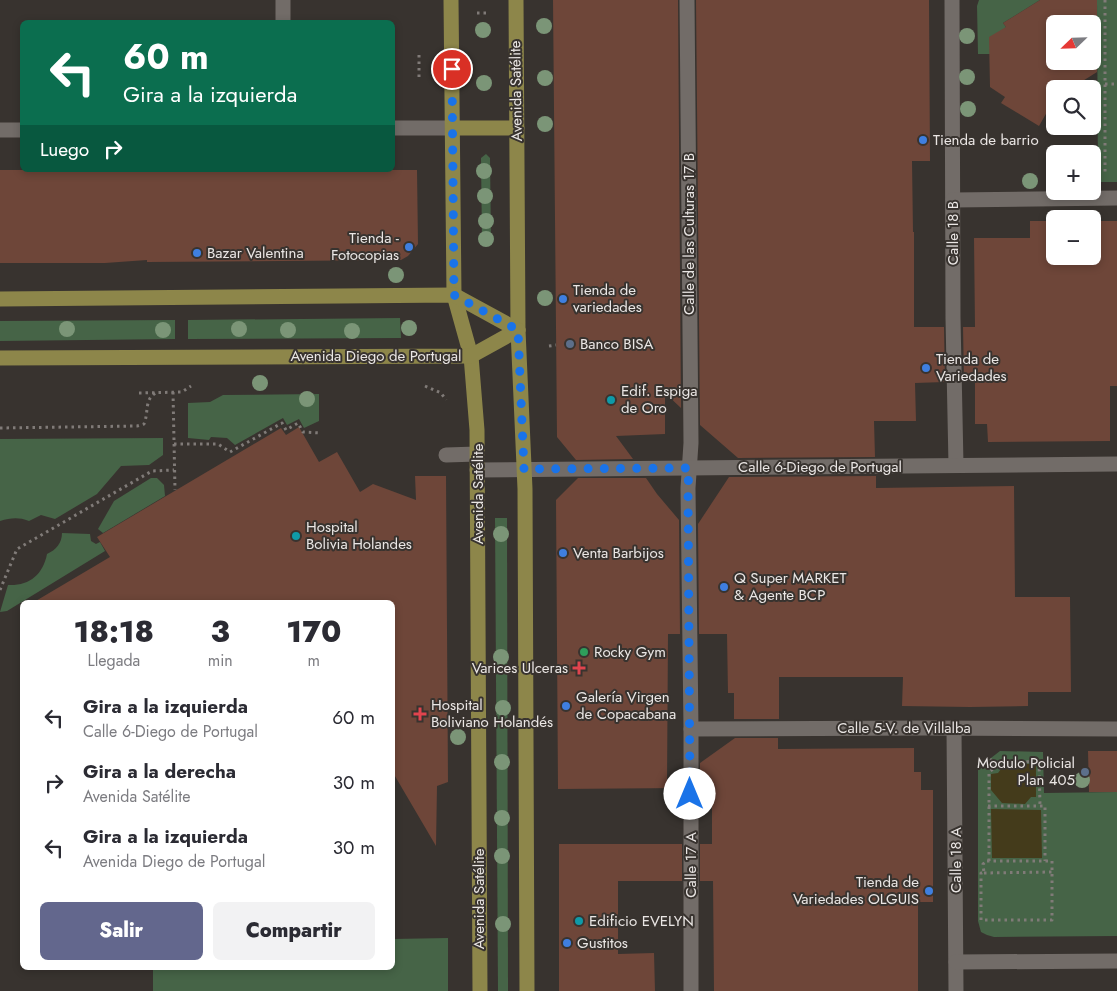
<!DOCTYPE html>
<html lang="es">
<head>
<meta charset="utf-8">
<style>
  :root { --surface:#fff; --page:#f2f2f3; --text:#2b2b33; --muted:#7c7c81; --accent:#63678d }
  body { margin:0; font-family:Jost,sans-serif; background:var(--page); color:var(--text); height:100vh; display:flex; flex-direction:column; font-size:19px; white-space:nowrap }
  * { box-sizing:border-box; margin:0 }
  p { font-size:16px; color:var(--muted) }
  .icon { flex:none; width:28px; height:28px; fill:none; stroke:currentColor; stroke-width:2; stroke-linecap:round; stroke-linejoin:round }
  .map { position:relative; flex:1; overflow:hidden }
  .details { position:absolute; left:20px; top:600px; width:375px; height:370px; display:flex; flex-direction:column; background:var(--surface); border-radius:8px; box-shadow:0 2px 8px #0003 }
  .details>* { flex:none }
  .banner { position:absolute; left:20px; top:20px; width:375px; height:152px; border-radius:8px; box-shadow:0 2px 8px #0003; background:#0b6e4f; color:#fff; overflow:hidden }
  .needle { width:32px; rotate:247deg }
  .controls { position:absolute; left:1046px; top:15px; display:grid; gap:10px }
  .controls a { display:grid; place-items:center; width:55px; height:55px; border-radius:8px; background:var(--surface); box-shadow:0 2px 8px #0003; font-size:25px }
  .pin { position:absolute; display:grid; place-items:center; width:42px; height:42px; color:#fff; margin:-21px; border:2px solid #fff; border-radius:50%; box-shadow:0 1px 5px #0007 }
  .me { position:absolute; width:55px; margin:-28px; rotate:0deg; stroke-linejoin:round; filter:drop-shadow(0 0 4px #0008) }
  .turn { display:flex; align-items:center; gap:18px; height:105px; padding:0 20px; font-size:22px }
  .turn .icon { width:65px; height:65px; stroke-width:2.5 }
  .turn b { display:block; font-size:35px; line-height:42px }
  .then { display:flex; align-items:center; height:48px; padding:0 20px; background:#0003; gap:10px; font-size:19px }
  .eta { display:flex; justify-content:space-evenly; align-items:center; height:85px; text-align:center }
  .eta b { font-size:30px; font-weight:800; line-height:35px }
  .button { display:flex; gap:10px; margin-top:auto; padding:10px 20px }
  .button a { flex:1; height:58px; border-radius:8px; background:var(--accent); color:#fff; font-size:20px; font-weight:800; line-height:58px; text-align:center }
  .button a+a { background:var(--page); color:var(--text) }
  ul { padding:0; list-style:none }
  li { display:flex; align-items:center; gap:15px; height:65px; padding:0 20px }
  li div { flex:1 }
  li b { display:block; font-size:19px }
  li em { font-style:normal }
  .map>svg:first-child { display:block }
  .green { fill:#466447 }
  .sand { fill:#443b1b }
  .building { fill:#6e4639; fill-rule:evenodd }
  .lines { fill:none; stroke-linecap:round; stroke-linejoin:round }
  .path { stroke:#807b78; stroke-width:3; stroke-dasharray:2.5 4; stroke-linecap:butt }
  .minor { stroke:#726c68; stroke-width:15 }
  .major { stroke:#8d864a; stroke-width:15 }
  .tree { fill:#7b9577 }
  .route { stroke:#1a73e8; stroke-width:9; stroke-dasharray:0 16.2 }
  .shop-dot { fill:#3f7fe0; stroke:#38332f; stroke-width:2 }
  .service-dot { fill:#5c6f8a; stroke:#38332f; stroke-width:2 }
  .culture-dot { fill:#0f9aa8; stroke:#38332f; stroke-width:2 }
  .leisure-dot { fill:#2e9e5b; stroke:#38332f; stroke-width:2 }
  .health-dot { fill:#e0444e; stroke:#38332f; stroke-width:2 }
  .labels { text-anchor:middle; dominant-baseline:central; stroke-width:4; stroke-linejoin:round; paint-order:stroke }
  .street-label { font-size:15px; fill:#eae6e4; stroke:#38332f }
  .poi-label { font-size:15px; fill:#eae6e4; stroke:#38332f; text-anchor:start }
</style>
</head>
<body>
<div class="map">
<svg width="1117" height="991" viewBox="0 0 1117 991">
  <rect width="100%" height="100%" fill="#38332f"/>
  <g class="green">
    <polygon points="979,0 1053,0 1040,0 1003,23 1006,27 990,54 978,54 977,6"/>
    <polygon points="1097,0 1117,0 1117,182 1098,182"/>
    <polygon points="486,154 490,158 491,241 486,244 482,241 481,158"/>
    <polygon points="400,318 401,338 188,339 188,320"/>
    <polygon points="175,320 175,339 0,341 0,321"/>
    <polygon points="319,394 319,421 304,428 299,419 287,425 283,418 235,445 227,438 211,437 209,440 188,438 188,403 210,402 223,395"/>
    <path d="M 163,438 L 163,455 L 149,465 L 121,466 L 97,494 L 55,519 L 41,515 L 29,521 C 18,517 11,518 0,521 L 0,439 Z"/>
    <polygon points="151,478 157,478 164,485 165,496 103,533 98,529 114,501"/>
    <polygon points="495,518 507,518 508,991 498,991"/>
    <path d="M 62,533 L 90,534 L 91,541 L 96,544 L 100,542 L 105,551 L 7,611 L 0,612 L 8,585 C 29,586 43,575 47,554 C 56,550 62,543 62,533 Z"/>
    <polygon points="1000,751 1043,752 1044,793 1117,792 1117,936 994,937 987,935 981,932 978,921 978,768"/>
    <polygon points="448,938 448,991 153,991 153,968 392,968 393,939"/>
  </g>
  <g class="sand">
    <polygon points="1005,764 1036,764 1036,797 1031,797 1025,804 1002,803 991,790 991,774 998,773"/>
    <polygon points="991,809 1041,810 1042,858 992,858"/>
  </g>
  <g class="building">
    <polygon points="553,0 678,0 681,408 665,393 665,434 616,436 633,459 576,460 557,437"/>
    <polygon points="696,0 929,0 930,161 912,161 913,232 914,232 914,327 944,327 945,382 915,383 916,421 874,421 875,457 738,458 700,425"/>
    <path d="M 1040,0 L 1097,0 L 1097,72 L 1070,89 L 1055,89 L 1055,98 L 1039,126 L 1001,103 L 1005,97 L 990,87 L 989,37 L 1006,27 L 1003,23 ZM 1055,24 L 1092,24 L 1092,61 L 1055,61 Z"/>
    <polygon points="0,170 417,170 418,244 408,256 401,260 147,262 147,260 105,263 0,263"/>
    <polygon points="1030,221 1055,221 1055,256 1092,256 1092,221 1117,221 1117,386 1110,386 1110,441 988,442 987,424 975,424 975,381 964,381 963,327 975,327 974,238 1030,238"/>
    <polygon points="299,427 319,462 337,452 360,492 373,484 416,500 415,476 446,476 448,782 437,786 436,846 392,771 392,602 34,602 110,557 97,537 281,428 286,435"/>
    <polygon points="876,476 876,488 1014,486 1015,597 1070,597 1071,692 1028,692 1028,706 970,707 902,706 903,677 779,677 779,719 734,719 734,693 728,693 727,634 699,634 698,524 729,477"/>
    <polygon points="578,478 646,478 657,494 679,520 680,634 668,634 667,787 682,777 682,788 558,789 556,500"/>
    <polygon points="735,738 778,738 778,749 914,748 914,772 921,772 921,790 933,790 933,902 918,902 918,991 714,991 713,881 700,881 700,844 712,844 712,787 700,788 700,763"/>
    <polygon points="1088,751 1117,751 1117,792 1089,792"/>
    <polygon points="559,844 682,844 682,881 618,881 618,954 654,953 655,991 559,991"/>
  </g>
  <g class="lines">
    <g class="path">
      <polyline points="1105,0 1105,172"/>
      <polyline points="477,13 490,13"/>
      <polyline points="419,77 419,54"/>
      <polyline points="1105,84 1117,84"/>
      <polyline points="549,346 556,345"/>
      <polyline points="425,386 441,393 446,400"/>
      <polyline points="173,392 175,490"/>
      <polyline points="139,393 182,392 191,386"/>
      <path d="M 0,428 L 137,426 L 144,424 C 149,412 144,399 156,393"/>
      <polyline points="174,444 218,444 230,452 282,423 286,430 298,423 303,432 320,433"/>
      <polyline points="0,590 17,549 152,471 174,470"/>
      <polyline points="990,759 997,766"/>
      <polyline points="988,806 1045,806 1045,861"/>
      <polygon points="987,861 1052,861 1052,920 981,920 981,873 984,873 983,864"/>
      <polyline points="989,861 989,772 1004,761 1039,762 1040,806"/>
      <polyline points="984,873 1052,872"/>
    </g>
    <g class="minor">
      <polyline points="283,0 283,22"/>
      <polyline points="687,0 691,443 688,488 691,729 691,991"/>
      <polyline points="952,0 953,318 956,465"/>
      <polyline points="392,128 453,128"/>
      <polyline points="0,130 22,130"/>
      <polyline points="953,200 1117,198"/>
      <polyline points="446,455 477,454"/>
      <polyline points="477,470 1117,464"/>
      <polyline points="954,728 956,991"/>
      <polyline points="691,729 927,728 1117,729"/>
      <polyline points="956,962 1117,961"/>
    </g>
    <g class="major">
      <polyline points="451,0 454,295 471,356 477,430 480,991"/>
      <polyline points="516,0 518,330 525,489 527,991"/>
      <polyline points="453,128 517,128"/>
      <polyline points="0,299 454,295 518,330"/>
      <polyline points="0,358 471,356 518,330"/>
    </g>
  </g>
  <g class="tree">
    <circle cx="544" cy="26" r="8"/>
    <circle cx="483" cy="30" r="8"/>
    <circle cx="967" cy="36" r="8"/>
    <circle cx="967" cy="77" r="8"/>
    <circle cx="545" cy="78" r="8"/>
    <circle cx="484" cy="83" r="8"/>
    <circle cx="968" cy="109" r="8"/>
    <circle cx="545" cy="124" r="8"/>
    <circle cx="484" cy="171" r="8"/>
    <circle cx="1030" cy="181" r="8"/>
    <circle cx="485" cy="196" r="8"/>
    <circle cx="486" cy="221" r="8"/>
    <circle cx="486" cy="239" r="8"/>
    <circle cx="396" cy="275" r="8"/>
    <circle cx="545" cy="298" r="8"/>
    <circle cx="409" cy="328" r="8"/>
    <circle cx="67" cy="329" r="8"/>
    <circle cx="239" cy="329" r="8"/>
    <circle cx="163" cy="330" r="8"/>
    <circle cx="288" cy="330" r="8"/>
    <circle cx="352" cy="331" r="8"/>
    <circle cx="260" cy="383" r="8"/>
    <circle cx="307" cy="399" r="8"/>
    <circle cx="501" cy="534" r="8"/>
    <circle cx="501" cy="657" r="8"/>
    <circle cx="503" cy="708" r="8"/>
    <circle cx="458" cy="737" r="8"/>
    <circle cx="502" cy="762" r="8"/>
    <circle cx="1082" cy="780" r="8"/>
    <circle cx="502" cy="818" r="8"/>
    <circle cx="502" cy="856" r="8"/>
    <circle cx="503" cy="924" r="8"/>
  </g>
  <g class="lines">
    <polyline class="route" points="452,69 454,295 518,330 524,469 689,468 688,488 690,794"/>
  </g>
  <g class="shop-dot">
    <circle cx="923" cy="140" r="5"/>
    <circle cx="409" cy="247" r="5"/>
    <circle cx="197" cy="253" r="5"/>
    <circle cx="563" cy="299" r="5"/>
    <circle cx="926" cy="368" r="5"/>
    <circle cx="563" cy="553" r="5"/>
    <circle cx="724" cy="587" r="5"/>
    <circle cx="566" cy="706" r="5"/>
    <circle cx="929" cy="891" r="5"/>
    <circle cx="567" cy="943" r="5"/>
  </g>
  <g class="service-dot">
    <circle cx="570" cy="344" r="5"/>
    <circle cx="1085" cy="772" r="5"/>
  </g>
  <g class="culture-dot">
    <circle cx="611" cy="400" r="5"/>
    <circle cx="296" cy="536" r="5"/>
    <circle cx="579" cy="921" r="5"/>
  </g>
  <circle class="leisure-dot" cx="584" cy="652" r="5"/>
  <g class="health-dot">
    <path d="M576.5 660.5h5v5h5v5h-5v5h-5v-5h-5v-5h5z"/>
    <path d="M417.5 706.5h5v5h5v5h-5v5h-5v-5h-5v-5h5z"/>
  </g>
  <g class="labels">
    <g class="street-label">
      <text transform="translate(516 91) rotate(-91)">Avenida Satélite</text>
      <text transform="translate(953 233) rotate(-90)">Calle 18 B</text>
      <text transform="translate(689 234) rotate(-90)">Calle de las Culturas 17 B</text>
      <text x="376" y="356">Avenida Diego de Portugal</text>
      <text x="820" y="467">Calle 6-Diego de Portugal</text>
      <text transform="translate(478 494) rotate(-90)">Avenida Satélite</text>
      <text x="904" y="728">Calle 5-V. de Villalba</text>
      <text transform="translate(956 860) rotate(-90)">Calle 18 A</text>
      <text transform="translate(691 865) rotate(-90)">Calle 17 A</text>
      <text transform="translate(479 899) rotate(-90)">Avenida Satélite</text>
    </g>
    <g class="poi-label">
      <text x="933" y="140">Tienda de barrio</text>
      <text x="399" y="238" text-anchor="end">Tienda -<tspan x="399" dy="17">Fotocopias</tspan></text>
      <text x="207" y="253">Bazar Valentina</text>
      <text x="573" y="290">Tienda de<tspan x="573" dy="17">variedades</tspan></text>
      <text x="580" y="344">Banco BISA</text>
      <text x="936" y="359">Tienda de<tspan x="936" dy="17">Variedades</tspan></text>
      <text x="621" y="391">Edif. Espiga<tspan x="621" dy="17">de Oro</tspan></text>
      <text x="306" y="527">Hospital<tspan x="306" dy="17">Bolivia Holandes</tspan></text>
      <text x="573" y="553">Venta Barbijos</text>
      <text x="734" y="578">Q Super MARKET<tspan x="734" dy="17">&amp; Agente BCP</tspan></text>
      <text x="594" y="652">Rocky Gym</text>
      <text x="568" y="668" text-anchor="end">Varices Ulceras</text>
      <text x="576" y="697">Galería Virgen<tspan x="576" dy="17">de Copacabana</tspan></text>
      <text x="431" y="705">Hospital<tspan x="431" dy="17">Boliviano Holandés</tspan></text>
      <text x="1075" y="763" text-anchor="end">Modulo Policial<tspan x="1075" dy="17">Plan 405</tspan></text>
      <text x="919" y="882" text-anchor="end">Tienda de<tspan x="919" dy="17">Variedades OLGUIS</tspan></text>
      <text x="589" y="921">Edificio EVELYN</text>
      <text x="577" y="943">Gustitos</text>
    </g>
  </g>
</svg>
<div class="controls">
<a><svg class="needle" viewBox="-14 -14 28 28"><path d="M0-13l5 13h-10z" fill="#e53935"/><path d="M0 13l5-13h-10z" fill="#7c7c81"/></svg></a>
<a><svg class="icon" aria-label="search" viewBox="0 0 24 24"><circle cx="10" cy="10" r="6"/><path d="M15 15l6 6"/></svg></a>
<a>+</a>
<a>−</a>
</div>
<div class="pin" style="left:452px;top:69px;background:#d93025"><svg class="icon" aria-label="arrive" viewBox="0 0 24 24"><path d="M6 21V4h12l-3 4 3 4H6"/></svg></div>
<svg class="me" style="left:690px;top:794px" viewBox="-20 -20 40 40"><circle r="19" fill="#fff"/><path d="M0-13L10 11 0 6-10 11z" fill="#1a73e8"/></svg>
<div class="banner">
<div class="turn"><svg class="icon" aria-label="left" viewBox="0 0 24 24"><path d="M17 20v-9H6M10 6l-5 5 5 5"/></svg><div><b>60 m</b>Gira a la izquierda</div></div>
<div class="then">Luego<svg class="icon" aria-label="right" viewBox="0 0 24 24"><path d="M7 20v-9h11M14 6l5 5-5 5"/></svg></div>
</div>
<section class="details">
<div class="eta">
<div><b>18:18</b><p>Llegada</p></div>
<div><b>3</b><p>min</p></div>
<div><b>170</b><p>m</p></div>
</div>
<ul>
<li><svg class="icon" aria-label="left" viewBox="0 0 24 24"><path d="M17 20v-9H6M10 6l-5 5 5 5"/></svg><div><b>Gira a la izquierda</b><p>Calle 6-Diego de Portugal</p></div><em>60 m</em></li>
<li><svg class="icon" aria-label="right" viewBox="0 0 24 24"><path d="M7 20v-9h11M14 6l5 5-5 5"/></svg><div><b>Gira a la derecha</b><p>Avenida Satélite</p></div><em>30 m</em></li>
<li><svg class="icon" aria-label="left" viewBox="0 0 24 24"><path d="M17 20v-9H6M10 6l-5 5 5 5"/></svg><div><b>Gira a la izquierda</b><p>Avenida Diego de Portugal</p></div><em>30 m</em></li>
</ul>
<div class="button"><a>Salir</a><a>Compartir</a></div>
</section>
</div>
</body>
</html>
